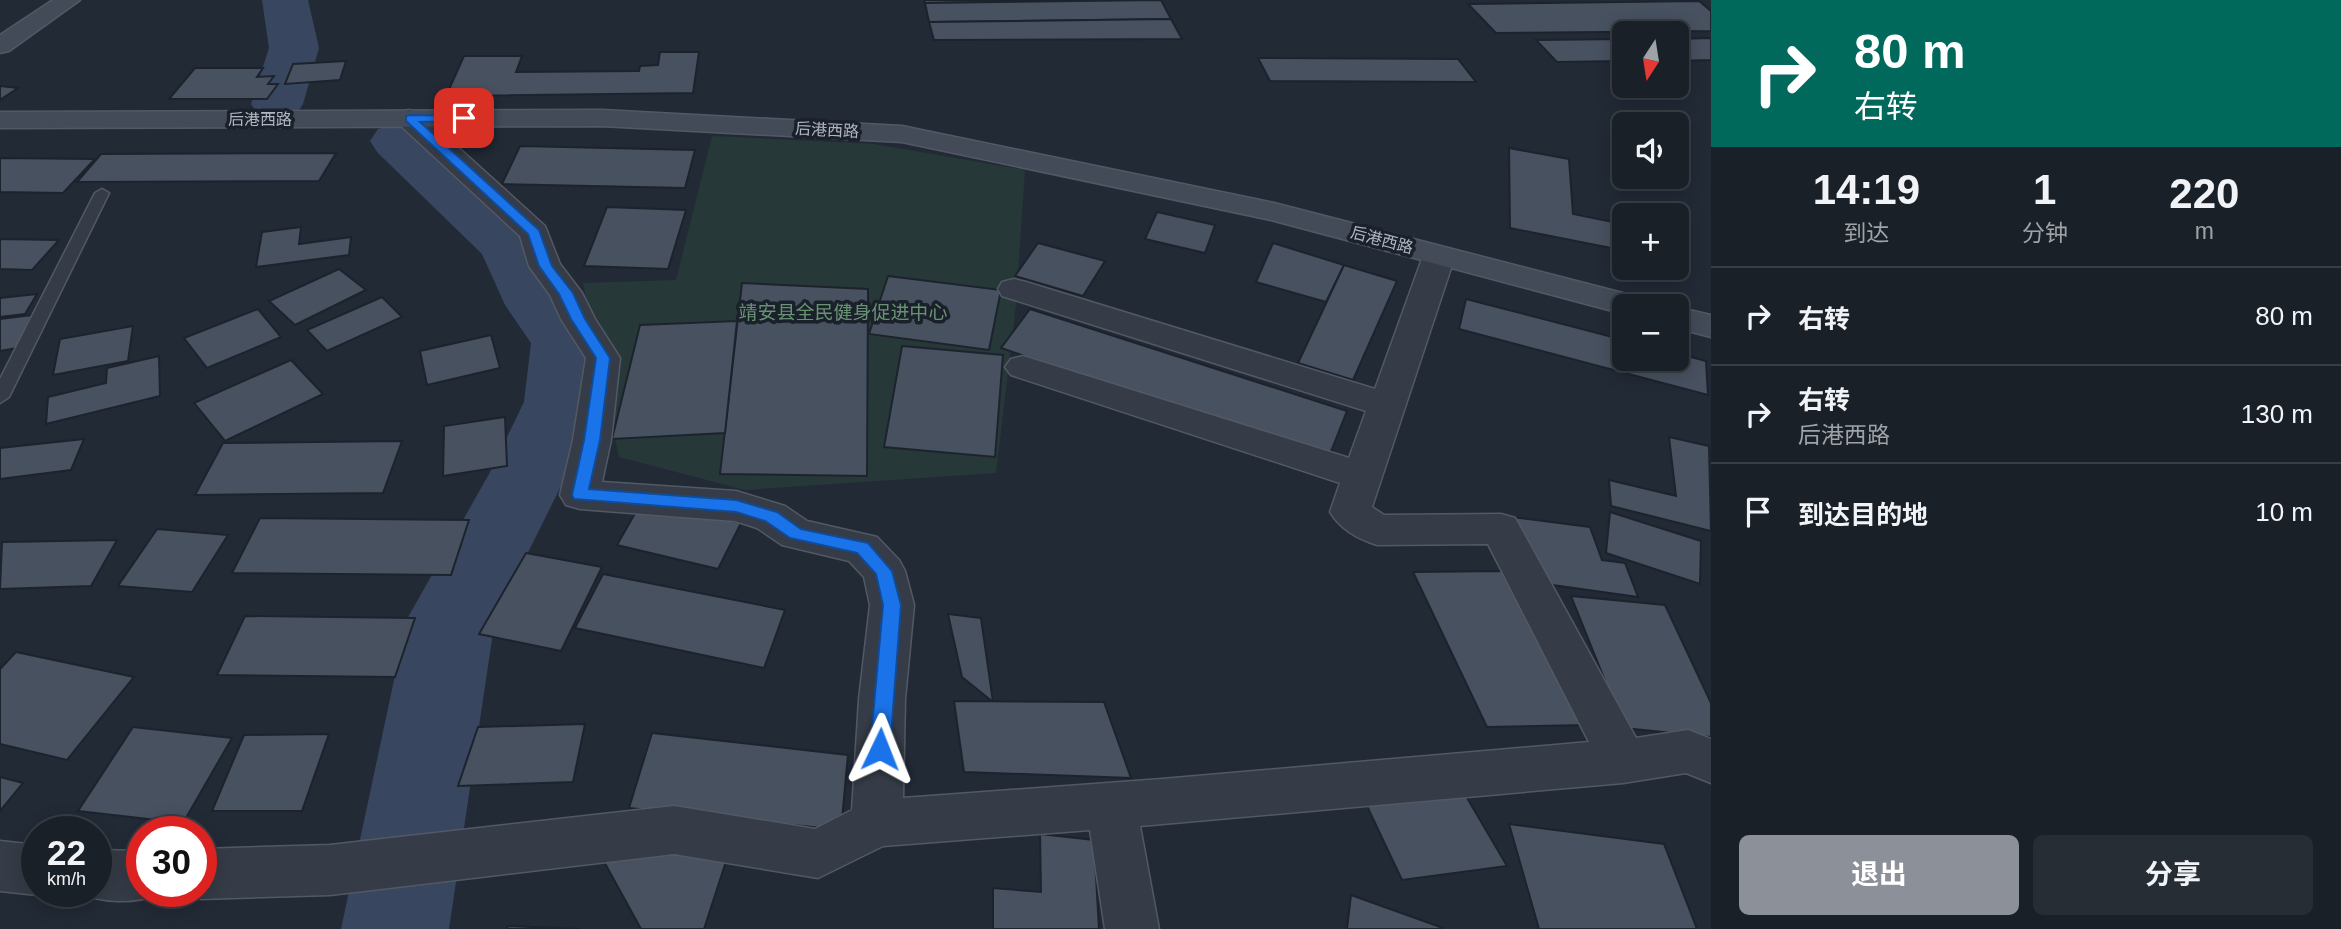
<!DOCTYPE html>
<html lang="zh">
<head>
<meta charset="utf-8">
<style>
  :root { --surface:#1a2028; --page:#272d34; --text:#f1f3f6; --muted:#9fa3a8; --line:#383e45; --accent:#8c9099 }
  body { margin:0; font-family:Arial,"Noto Sans SC",sans-serif; background:var(--page); color:var(--text); height:100vh; display:flex; flex-direction:column; font-size:26px; white-space:nowrap }
  * { box-sizing:border-box; margin:0 }
  p { font-size:23px; color:var(--muted) }
  .icon { flex:none; width:38px; height:38px; fill:none; stroke:currentColor; stroke-width:2; stroke-linecap:round; stroke-linejoin:round }
  .map { position:relative; flex:1; overflow:hidden }
  .sheet { display:flex; flex-direction:column; background:var(--surface); width:630px }
  .sheet>* { flex:none }
  .banner { background:#00695c; color:#fff; overflow:hidden }
  .needle { width:46px; rotate:192deg }
  .tools { position:absolute; left:1612px; top:21px; display:grid; gap:14px }
  .tools a { display:grid; place-items:center; width:77px; height:77px; border-radius:10px; background:var(--surface); box-shadow:0 4px 18px #0003,0 0 0 2px var(--line); font-size:35px }
  .speed { position:absolute; left:21px; top:816px; display:flex; gap:14px; font-size:35px; font-weight:700; text-align:center }
  .speed>* { display:grid; place-content:center; width:91px; height:91px; border-radius:50%; background:var(--surface); box-shadow:0 4px 18px #0003,0 0 0 2px var(--line); line-height:1 }
  .speed small { font-size:18px; font-weight:400 }
  .speed .limit { border:10px solid #d22; background:#fff; color:#111 }
  .pin { position:absolute; display:grid; place-items:center; width:60px; height:60px; color:#fff; margin:-30px; border-radius:14px; box-shadow:0 4px 10px #0006 }
  .me { position:absolute; width:77px; margin:-38px; rotate:2deg; stroke-linejoin:round; filter:drop-shadow(0 0 5px #0008) }
  .turn { display:flex; align-items:center; gap:24px; height:147px; padding:0 28px; font-size:32px }
  .turn .icon { width:91px; height:91px; stroke-width:2.5 }
  .turn b { display:block; font-size:49px; line-height:60px }
  .eta { display:flex; justify-content:space-evenly; align-items:center; height:119px; text-align:center }
  .eta b { font-size:42px; font-weight:700; line-height:49px }
  .action { display:flex; gap:14px; margin-top:auto; padding:14px 28px }
  .action a { flex:1; height:80px; border-radius:10px; background:var(--accent); color:#fff; font-size:28px; font-weight:700; line-height:80px; text-align:center }
  .action a+a { background:var(--page); color:var(--text) }
  ul { padding:0; list-style:none }
  li { display:flex; align-items:center; gap:21px; height:98px; padding:0 28px; border-top:2px solid var(--line) }
  li div { flex:1 }
  li b { display:block; font-size:26px }
  li em { font-style:normal }
  main { display:flex; flex:1; min-height:0 }
  .map>svg:first-child { display:block }
  .green { fill:#273839 }
  .lines { fill:none; stroke-linecap:round; stroke-linejoin:round }
  .river { fill:#38475f; fill-rule:evenodd }
  .building { fill:#485160; stroke:#1d232d; stroke-width:2 }
  .lane-casing { stroke:#535964; stroke-width:3 }
  .street-casing { stroke:#535964; stroke-width:3 }
  .secondary-casing { stroke:#535964; stroke-width:3 }
  .lane { fill:#353c47; fill-rule:evenodd }
  .street { fill:#353c47; fill-rule:evenodd }
  .secondary { fill:#434b59; fill-rule:evenodd }
  .route { fill:#1a73e8; stroke:#114b97; stroke-width:2 }
  .labels { text-anchor:middle; dominant-baseline:central; stroke-width:7; stroke-linejoin:round; paint-order:stroke }
  .far-street-label { font-size:16px; fill:#b0b6c3; stroke:#1b212b }
  .park-label { font-size:19px; fill:#699274; stroke:#1b212b }
</style>
</head>
<body>
<main>
<div class="map">
<svg width="1711" height="929" viewBox="0 0 1711 929">
  <rect width="100%" height="100%" fill="#222a36"/>
  <polygon class="green" points="712,136 874,144 1025,170 1016,304 996,473 745,490 619,457 583,283 676,280"/>
  <g class="lines">
    <g class="river">
      <polygon points="262,0 308,0 319,48 303,104 296,115 277,120 258,115 251,104 269,48"/>
      <polygon points="398,124 418,129 532,233 569,301 599,343 596,402 567,474 495,619 449,929 341,929 407,619 489,474 524,402 531,343 505,305 482,254 378,153 370,141 378,129"/>
    </g>
  </g>
  <g class="building">
    <polygon points="924,0 1107,0 925,3"/>
    <polygon points="1161,0 1171,19 929,22 925,3"/>
    <polygon points="1699,1 1711,11 1711,31 1496,33 1468,4"/>
    <polygon points="1171,19 1182,39 934,40 929,22"/>
    <polygon points="1711,38 1711,60 1676,61 1676,39"/>
    <polygon points="1624,39 1624,61 1557,62 1536,40"/>
    <polygon points="660,52 699,52 693,93 446,96 464,56 522,56 516,72 639,71 640,66 658,65"/>
    <polygon points="1258,58 1458,59 1476,82 1270,81"/>
    <polygon points="346,61 340,80 285,84 293,64"/>
    <polygon points="195,68 263,68 257,77 274,76 268,84 278,84 267,99 169,99"/>
    <polygon points="0,86 18,88 0,100"/>
    <polygon points="520,146 695,150 685,188 502,184"/>
    <polygon points="1509,148 1569,159 1573,214 1613,222 1616,249 1510,228"/>
    <polygon points="336,153 319,181 77,182 101,154"/>
    <polygon points="0,158 95,159 63,193 0,192"/>
    <polygon points="607,207 686,210 668,269 584,266"/>
    <polygon points="1157,212 1215,225 1205,253 1145,239"/>
    <polygon points="301,227 299,244 351,237 349,255 256,267 262,232"/>
    <polygon points="0,239 59,240 32,270 0,269"/>
    <polygon points="1038,243 1105,261 1083,296 1015,276"/>
    <polygon points="1273,243 1344,265 1326,302 1256,282"/>
    <polygon points="1344,265 1397,281 1353,380 1298,363"/>
    <polygon points="339,269 366,290 295,325 269,301"/>
    <polygon points="888,276 1001,290 989,350 869,334"/>
    <polygon points="742,283 868,289 867,476 720,474"/>
    <polygon points="37,294 25,314 0,317 0,298"/>
    <polygon points="382,297 402,317 327,351 307,330"/>
    <polygon points="1466,299 1624,340 1624,359 1676,359 1676,353 1706,361 1708,395 1459,329"/>
    <polygon points="258,309 281,337 207,368 184,338"/>
    <polygon points="1030,309 1347,411 1328,459 1001,348"/>
    <polygon points="32,315 17,348 0,351 0,319"/>
    <polygon points="737,321 725,433 612,439 640,325"/>
    <polygon points="133,326 128,361 53,375 60,339"/>
    <polygon points="491,335 500,368 427,385 420,351"/>
    <polygon points="902,346 1003,355 995,457 884,447"/>
    <polygon points="159,356 160,396 46,424 48,397 106,383 107,368"/>
    <polygon points="291,360 323,394 225,441 194,403"/>
    <polygon points="505,417 507,466 443,476 444,426"/>
    <polygon points="1669,437 1709,446 1711,531 1611,506 1609,480 1676,496"/>
    <polygon points="84,439 71,470 0,479 0,448"/>
    <polygon points="402,441 383,493 195,495 223,443"/>
    <polygon points="642,501 741,523 718,569 617,545"/>
    <polygon points="1610,512 1701,541 1700,584 1606,553"/>
    <polygon points="1512,517 1590,527 1602,560 1625,563 1638,597 1531,582"/>
    <polygon points="260,518 469,520 451,575 232,573"/>
    <polygon points="157,529 228,535 192,592 118,586"/>
    <polygon points="117,540 91,586 0,589 2,542"/>
    <polygon points="526,553 602,567 561,651 479,634"/>
    <polygon points="1502,571 1586,725 1487,727 1413,572"/>
    <polygon points="603,574 785,610 764,668 575,628"/>
    <polygon points="1571,596 1665,605 1711,703 1711,737 1624,728"/>
    <polygon points="948,614 981,618 993,702 962,677"/>
    <polygon points="245,616 415,618 395,677 217,675"/>
    <polygon points="16,652 134,677 67,760 0,744 0,669"/>
    <polygon points="954,701 1104,702 1131,778 964,772"/>
    <polygon points="585,724 573,782 458,786 478,727"/>
    <polygon points="133,727 232,738 183,823 78,811"/>
    <polygon points="652,733 848,755 841,830 629,808"/>
    <polygon points="329,734 302,811 212,811 244,735"/>
    <polygon points="0,777 23,783 0,811"/>
    <polygon points="1463,791 1507,866 1402,880 1366,804"/>
    <polygon points="1509,824 1664,844 1697,929 1539,929"/>
    <polygon points="1040,834 1094,840 1099,929 993,929 993,888 1041,892"/>
    <polygon points="731,846 704,929 641,929 596,847"/>
    <polygon points="1351,895 1443,928 1443,929 1347,929"/>
    <polygon points="508,926 581,929 507,929"/>
  </g>
  <g class="lines">
    <g class="lane-casing">
      <polygon id="lane" points="102,189 109,193 9,397 0,403 0,379 95,193"/>
    </g>
    <g class="street-casing">
      <g id="street">
        <path d="M 409,110 L 419,112 L 545,226 L 560,264 L 582,293 L 595,319 L 620,358 L 611,440 L 602,482 L 736,491 L 785,506 L 807,521 L 877,537 L 899,560 L 905,571 L 914,605 L 905,699 L 903,798 L 1162,779 L 1589,742 L 1488,544 L 1377,545 C 1358,539 1340,529 1330,512 L 1340,483 L 1011,375 L 1005,367 L 1011,359 L 1023,356 L 1349,458 L 1366,411 L 1002,296 L 998,289 L 1002,282 L 1014,279 L 1026,282 L 1375,389 L 1423,256 L 1428,249 L 1439,247 L 1450,249 L 1455,256 L 1372,507 L 1384,515 L 1501,514 L 1515,518 L 1636,738 L 1688,730 L 1711,739 L 1711,783 L 1686,773 L 1623,783 L 1140,826 L 1159,929 L 1105,929 L 1090,830 L 883,846 L 818,878 L 674,854 L 330,895 L 201,899 L 183,892 L 201,891 L 201,849 L 330,845 L 674,806 L 815,829 L 852,810 L 859,699 L 870,605 L 864,577 L 849,561 L 782,545 L 757,528 L 735,521 L 580,509 L 566,505 L 560,495 L 573,440 L 586,358 L 561,319 L 550,295 L 529,266 L 520,236 L 399,124 L 396,118 L 399,112 Z"/>
        <polygon points="0,841 37,845 37,891 48,891 37,895 0,891"/>
        <path d="M 96,850 L 142,851 L 142,891 L 162,891 L 160,894 C 134,904 104,903 78,893 L 77,891 L 96,891 Z"/>
      </g>
    </g>
    <g class="secondary-casing">
      <g id="secondary">
        <polygon points="53,0 80,0 9,51 0,53 0,35"/>
        <polygon points="602,110 902,126 1274,203 1646,299 1651,306 1624,306 1624,314 1271,220 902,142 602,126 0,128 0,112"/>
        <polygon points="1676,307 1711,315 1711,337 1676,328"/>
      </g>
    </g>
    <use href="#lane" class="lane"/>
    <use href="#street" class="street"/>
    <use href="#secondary" class="secondary"/>
  </g>
  <polygon class="route" points="410,115 468,116 468,120 464,121 420,122 539,230 552,266 573,293 585,319 610,358 600,440 589,489 736,500 777,512 801,529 868,543 892,571 901,605 890,749 887,755 880,757 873,755 870,749 883,605 876,574 857,553 790,538 765,521 736,512 574,499 572,495 584,440 596,358 571,319 559,294 539,266 528,234 406,121 406,116"/>
  <g class="labels">
    <g class="far-street-label">
      <text x="260" y="119">后港西路</text>
      <text transform="translate(827 130) rotate(3)">后港西路</text>
      <text transform="translate(1382 240) rotate(15)">后港西路</text>
    </g>
    <g class="park-label">
      <text x="843" y="312">靖安县全民健身促进中心</text>
    </g>
  </g>
</svg>
<div class="tools">
<a><svg class="needle" viewBox="-14 -14 28 28"><path d="M0-13l5 13h-10z" fill="#e53935"/><path d="M0 13l5-13h-10z" fill="#9fa3a8"/></svg></a>
<a><svg class="icon" aria-label="sound" viewBox="0 0 24 24"><path d="M4 9h4l5-4v14l-5-4H4zM17 9q2 3 0 6"/></svg></a>
<a>+</a>
<a>−</a>
</div>
<div class="speed"><div>22<small>km/h</small></div><div class="limit">30</div></div>
<div class="pin" style="left:464px;top:118px;background:#d93025"><svg class="icon" aria-label="arrive" viewBox="0 0 24 24"><path d="M6 21V4h12l-3 4 3 4H6"/></svg></div>
<svg class="me" style="left:880px;top:749px" viewBox="-20 -20 40 40"><path d="M0-17L14 15 0 8-14 15z" fill="#1a73e8" stroke="#fff" stroke-width="4"/></svg>
</div>
<section class="sheet">
<div class="banner">
<div class="turn"><svg class="icon" aria-label="right" viewBox="0 0 24 24"><path d="M7 20v-9h11M14 6l5 5-5 5"/></svg><div><b>80 m</b>右转</div></div>
</div>
<div class="eta">
<div><b>14:19</b><p>到达</p></div>
<div><b>1</b><p>分钟</p></div>
<div><b>220</b><p>m</p></div>
</div>
<ul>
<li><svg class="icon" aria-label="right" viewBox="0 0 24 24"><path d="M7 20v-9h11M14 6l5 5-5 5"/></svg><div><b>右转</b></div><em>80 m</em></li>
<li><svg class="icon" aria-label="right" viewBox="0 0 24 24"><path d="M7 20v-9h11M14 6l5 5-5 5"/></svg><div><b>右转</b><p>后港西路</p></div><em>130 m</em></li>
<li><svg class="icon" aria-label="arrive" viewBox="0 0 24 24"><path d="M6 21V4h12l-3 4 3 4H6"/></svg><div><b>到达目的地</b></div><em>10 m</em></li>
</ul>
<div class="action"><a>退出</a><a>分享</a></div>
</section>
</main>
</body>
</html>
